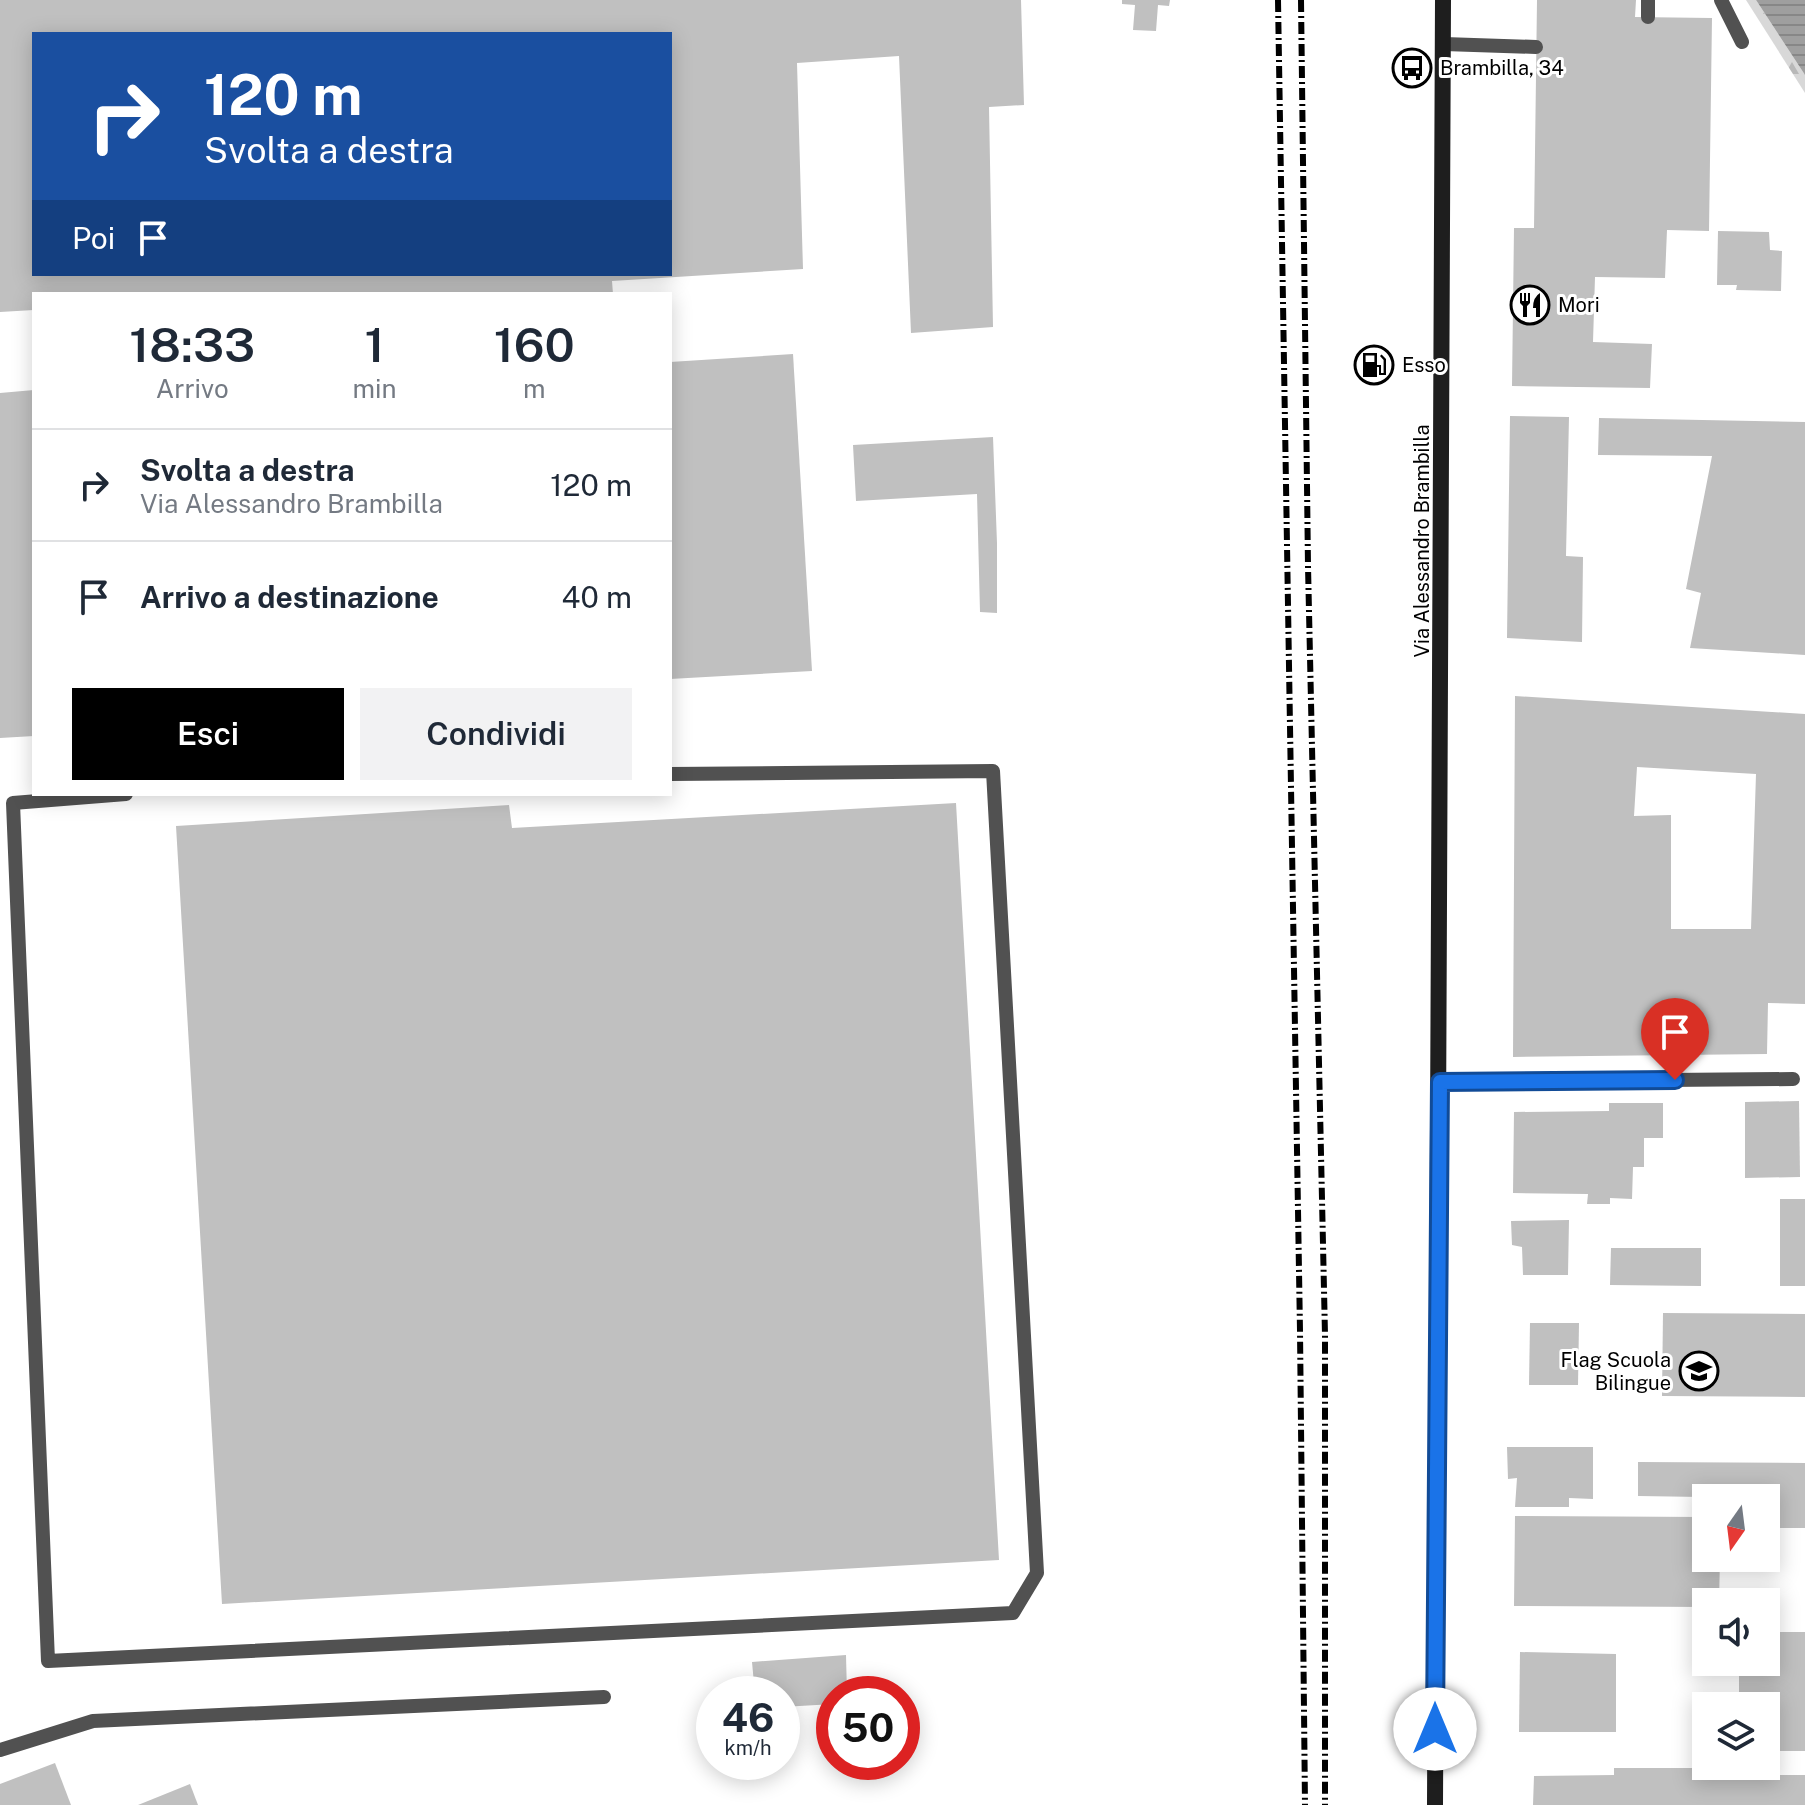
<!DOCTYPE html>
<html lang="it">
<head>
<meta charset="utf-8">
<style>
  :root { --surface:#fff; --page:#f2f2f3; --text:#1f2937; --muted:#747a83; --line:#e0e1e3; --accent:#000 }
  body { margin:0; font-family:"Public Sans",sans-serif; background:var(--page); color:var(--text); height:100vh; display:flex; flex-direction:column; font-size:30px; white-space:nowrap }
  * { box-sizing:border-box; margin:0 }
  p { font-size:26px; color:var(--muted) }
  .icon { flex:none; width:44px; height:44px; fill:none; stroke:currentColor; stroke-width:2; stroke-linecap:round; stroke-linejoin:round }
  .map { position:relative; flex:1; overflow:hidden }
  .sheet { position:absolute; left:32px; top:292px; width:640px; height:504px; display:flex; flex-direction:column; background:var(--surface); border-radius:0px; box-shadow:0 4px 20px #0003 }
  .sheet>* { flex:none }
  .top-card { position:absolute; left:32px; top:32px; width:640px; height:244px; border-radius:0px; box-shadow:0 4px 20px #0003; background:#1a4fa0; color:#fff; overflow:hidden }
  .needle { width:52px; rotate:194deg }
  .buttons { position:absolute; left:1692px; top:1484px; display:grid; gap:16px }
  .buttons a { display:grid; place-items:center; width:88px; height:88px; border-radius:0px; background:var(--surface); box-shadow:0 4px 20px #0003; font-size:40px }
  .speed { position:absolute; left:696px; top:1676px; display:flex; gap:16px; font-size:40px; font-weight:700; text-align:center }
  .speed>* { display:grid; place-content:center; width:104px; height:104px; border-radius:50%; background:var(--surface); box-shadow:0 4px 20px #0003; line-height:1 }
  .speed small { font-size:20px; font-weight:400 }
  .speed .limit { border:12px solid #d22; background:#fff; color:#111 }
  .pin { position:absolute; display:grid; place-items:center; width:68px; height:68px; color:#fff; margin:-82px -34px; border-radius:50% 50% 50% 0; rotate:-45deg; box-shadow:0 0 8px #0007 }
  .pin .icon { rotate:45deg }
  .me { position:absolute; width:88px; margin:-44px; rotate:0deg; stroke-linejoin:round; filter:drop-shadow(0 0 6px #0008) }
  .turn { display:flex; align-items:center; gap:28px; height:168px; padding:0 40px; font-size:36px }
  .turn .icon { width:104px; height:104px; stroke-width:2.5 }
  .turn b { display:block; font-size:56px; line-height:68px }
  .then { display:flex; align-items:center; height:76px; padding:0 40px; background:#0003; gap:16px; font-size:30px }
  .eta { display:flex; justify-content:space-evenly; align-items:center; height:136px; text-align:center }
  .eta b { font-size:48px; font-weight:600; line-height:56px }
  .button { display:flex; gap:16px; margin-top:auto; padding:16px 40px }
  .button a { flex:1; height:92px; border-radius:0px; background:var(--accent); color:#fff; font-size:32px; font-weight:600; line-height:92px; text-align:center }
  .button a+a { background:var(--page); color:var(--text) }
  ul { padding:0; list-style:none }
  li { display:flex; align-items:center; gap:24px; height:112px; padding:0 40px; border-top:2px solid var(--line) }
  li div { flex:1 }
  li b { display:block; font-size:30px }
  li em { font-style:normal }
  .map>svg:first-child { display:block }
  .forest { fill:url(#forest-firs) }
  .water { fill:url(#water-rules) }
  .building { fill:#c0c0c0; fill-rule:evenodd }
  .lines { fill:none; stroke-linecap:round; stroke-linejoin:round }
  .service { stroke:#515151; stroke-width:14 }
  .secondary { stroke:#1e1e1e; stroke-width:16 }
  .rail { stroke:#000; stroke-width:6; stroke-dasharray:12 4 2 4; stroke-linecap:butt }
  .route-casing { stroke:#114b97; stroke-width:20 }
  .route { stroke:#1a73e8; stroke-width:14 }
  .labels { text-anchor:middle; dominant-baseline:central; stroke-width:6; stroke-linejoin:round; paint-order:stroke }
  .poi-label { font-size:20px; fill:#000; stroke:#fff; text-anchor:start }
  .street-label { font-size:20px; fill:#000; stroke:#fff }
</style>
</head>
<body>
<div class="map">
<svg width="1805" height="1805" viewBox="0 0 1805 1805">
  <defs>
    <pattern id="forest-firs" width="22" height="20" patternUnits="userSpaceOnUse" patternTransform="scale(2)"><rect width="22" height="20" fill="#d8d8d8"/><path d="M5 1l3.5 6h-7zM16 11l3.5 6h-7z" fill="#b8b8b8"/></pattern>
    <pattern id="water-rules" width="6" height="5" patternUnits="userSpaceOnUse" patternTransform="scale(2)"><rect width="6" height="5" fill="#9f9f9f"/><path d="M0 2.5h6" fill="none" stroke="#878787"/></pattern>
  </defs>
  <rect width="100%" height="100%" fill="#fff"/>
  <polygon class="forest" points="1746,0 1756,0 1805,75 1805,93"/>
  <polygon class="water" points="1756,0 1805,0 1805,75"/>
  <g class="building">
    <path d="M 0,0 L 1021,0 L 1024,105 L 989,107 L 993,327 L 911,333 L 899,56 L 797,63 L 803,269 L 612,281 L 613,294 L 34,294 L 34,310 L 0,312 ZM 34,34 L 670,34 L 670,274 L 34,274 Z"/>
    <polygon points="1122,0 1170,0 1169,6 1158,5 1156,31 1133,30 1135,5 1122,4"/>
    <polygon points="1537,0 1636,0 1635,17 1712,18 1709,231 1667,230 1665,278 1595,277 1593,342 1652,344 1650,388 1512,386 1514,228 1534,228"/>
    <polygon points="1718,231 1769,232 1770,250 1782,251 1781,291 1736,290 1737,285 1717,285"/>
    <polygon points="793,354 812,671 670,679 670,362"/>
    <polygon points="34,390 34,736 0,738 0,393"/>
    <polygon points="1510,416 1569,417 1566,556 1583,557 1582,642 1507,638"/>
    <polygon points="1599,418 1805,422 1805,655 1690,648 1701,593 1686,589 1712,456 1598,455"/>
    <polygon points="993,437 997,543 997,613 980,612 977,494 856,501 853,445"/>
    <path d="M 1515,696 L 1805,714 L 1805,1004 L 1768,1003 L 1767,1054 L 1513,1057 ZM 1637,767 L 1756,774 L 1751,929 L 1671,929 L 1671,815 L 1634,816 Z"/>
    <polygon points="956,803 999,1560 222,1604 176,826 509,805 512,828"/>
    <polygon points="1799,1101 1800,1177 1745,1178 1745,1102"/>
    <polygon points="1609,1103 1663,1103 1663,1138 1644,1138 1644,1167 1633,1167 1632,1199 1610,1198 1610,1204 1587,1204 1588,1194 1513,1193 1514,1112 1609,1111"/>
    <rect x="1780" y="1199" width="25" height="87"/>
    <polygon points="1569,1220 1568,1275 1523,1275 1522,1247 1512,1245 1511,1221"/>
    <polygon points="1611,1248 1701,1248 1701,1286 1610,1285"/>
    <polygon points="1663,1313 1805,1314 1805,1397 1662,1396"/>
    <polygon points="1530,1323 1579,1323 1578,1385 1529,1385"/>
    <polygon points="1507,1447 1593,1447 1593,1499 1569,1498 1569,1507 1515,1507 1517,1478 1508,1479"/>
    <polygon points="1638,1462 1805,1463 1805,1528 1766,1528 1766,1498 1638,1496"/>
    <polygon points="1515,1516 1706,1517 1706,1558 1720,1558 1719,1602 1706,1602 1706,1607 1514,1606"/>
    <polygon points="1766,1632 1805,1632 1805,1751 1766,1751 1766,1706 1739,1706 1739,1662 1766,1662"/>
    <polygon points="1520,1652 1616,1654 1616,1732 1519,1732"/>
    <polygon points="846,1655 847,1694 834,1694 834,1704 782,1707 782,1694 755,1694 752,1662"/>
    <polygon points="55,1763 71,1805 0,1805 0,1784"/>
    <polygon points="1614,1768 1758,1768 1759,1775 1805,1775 1805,1805 1533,1805 1534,1776 1614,1775"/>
    <polygon points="190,1784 198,1805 138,1805"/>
  </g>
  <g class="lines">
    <g class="service">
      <polyline points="1721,0 1742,42"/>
      <polyline points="1648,17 1648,0"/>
      <polyline points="1444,44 1536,47"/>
      <polyline points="126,794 13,803 48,1661 1013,1613 1037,1573 993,771 670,774"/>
      <polyline points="1440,1082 1793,1079"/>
      <polyline points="0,1750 93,1721 604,1697"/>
    </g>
    <polyline class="secondary" points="1435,1805 1443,0"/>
    <g class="rail">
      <polyline points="1278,0 1300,1331 1305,1805"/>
      <polyline points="1301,0 1308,566 1325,1335 1325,1805"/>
    </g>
  </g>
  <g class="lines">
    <g class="route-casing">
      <polyline id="route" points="1435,1729 1440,1082 1675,1080"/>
    </g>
    <use href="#route" class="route"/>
  </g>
  <defs>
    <g id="bus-ring" transform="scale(2)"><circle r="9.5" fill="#fff" stroke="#000" stroke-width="1.5"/><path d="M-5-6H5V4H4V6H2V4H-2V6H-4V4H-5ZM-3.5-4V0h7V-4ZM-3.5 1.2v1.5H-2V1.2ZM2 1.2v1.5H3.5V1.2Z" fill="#000"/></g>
    <g id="restaurant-ring" transform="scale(2)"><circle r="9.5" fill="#fff" stroke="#000" stroke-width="1.5"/><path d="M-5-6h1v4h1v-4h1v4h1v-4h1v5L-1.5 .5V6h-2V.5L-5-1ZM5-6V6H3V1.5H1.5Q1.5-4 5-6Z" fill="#000"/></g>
    <g id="fuel-ring" transform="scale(2)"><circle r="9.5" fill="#fff" stroke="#000" stroke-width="1.5"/><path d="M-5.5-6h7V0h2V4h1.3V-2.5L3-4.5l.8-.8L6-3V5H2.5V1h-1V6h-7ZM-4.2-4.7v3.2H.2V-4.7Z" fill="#000"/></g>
    <g id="school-ring" transform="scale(2)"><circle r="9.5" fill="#fff" stroke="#000" stroke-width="1.5"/><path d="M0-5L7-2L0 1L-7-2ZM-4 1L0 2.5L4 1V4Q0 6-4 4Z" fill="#000"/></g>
  </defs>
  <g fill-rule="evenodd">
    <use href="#bus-ring" x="1412" y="68"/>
    <use href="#restaurant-ring" x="1530" y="305"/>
    <use href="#fuel-ring" x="1374" y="365"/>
    <use href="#school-ring" x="1699" y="1371"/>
  </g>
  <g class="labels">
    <g class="poi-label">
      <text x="1440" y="68">Brambilla, 34</text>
      <text x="1558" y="305">Mori</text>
      <text x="1402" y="365">Esso</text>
      <text x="1671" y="1360" text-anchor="end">Flag Scuola<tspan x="1671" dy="23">Bilingue</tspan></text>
    </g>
    <g class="street-label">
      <text transform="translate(1422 541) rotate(-90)">Via Alessandro Brambilla</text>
    </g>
  </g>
</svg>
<div class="buttons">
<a><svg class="needle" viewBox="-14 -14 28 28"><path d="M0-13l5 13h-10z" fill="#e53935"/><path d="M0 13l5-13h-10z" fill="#747a83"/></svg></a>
<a><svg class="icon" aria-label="sound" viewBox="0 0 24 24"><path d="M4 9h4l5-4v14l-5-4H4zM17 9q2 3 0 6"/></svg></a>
<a><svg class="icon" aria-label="layers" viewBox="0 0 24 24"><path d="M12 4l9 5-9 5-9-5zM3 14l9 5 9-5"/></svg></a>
</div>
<div class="speed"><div>46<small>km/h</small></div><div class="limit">50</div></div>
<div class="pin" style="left:1675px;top:1080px;background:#d93025"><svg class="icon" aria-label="arrive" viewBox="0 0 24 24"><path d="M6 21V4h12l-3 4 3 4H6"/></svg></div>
<svg class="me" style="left:1435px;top:1729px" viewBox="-20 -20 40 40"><circle r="19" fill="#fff"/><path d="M0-13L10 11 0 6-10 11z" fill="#1a73e8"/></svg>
<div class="top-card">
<div class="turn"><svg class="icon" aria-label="right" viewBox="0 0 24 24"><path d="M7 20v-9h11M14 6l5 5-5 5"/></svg><div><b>120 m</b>Svolta a destra</div></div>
<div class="then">Poi<svg class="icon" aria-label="arrive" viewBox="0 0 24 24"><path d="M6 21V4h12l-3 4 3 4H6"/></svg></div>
</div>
<section class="sheet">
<div class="eta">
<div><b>18:33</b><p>Arrivo</p></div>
<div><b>1</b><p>min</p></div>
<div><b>160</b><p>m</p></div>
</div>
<ul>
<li><svg class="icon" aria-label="right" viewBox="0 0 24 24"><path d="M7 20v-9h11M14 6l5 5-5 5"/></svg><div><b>Svolta a destra</b><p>Via Alessandro Brambilla</p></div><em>120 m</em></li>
<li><svg class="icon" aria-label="arrive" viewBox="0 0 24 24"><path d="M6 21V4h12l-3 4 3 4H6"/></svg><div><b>Arrivo a destinazione</b></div><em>40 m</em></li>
</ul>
<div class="button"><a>Esci</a><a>Condividi</a></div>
</section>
</div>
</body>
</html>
